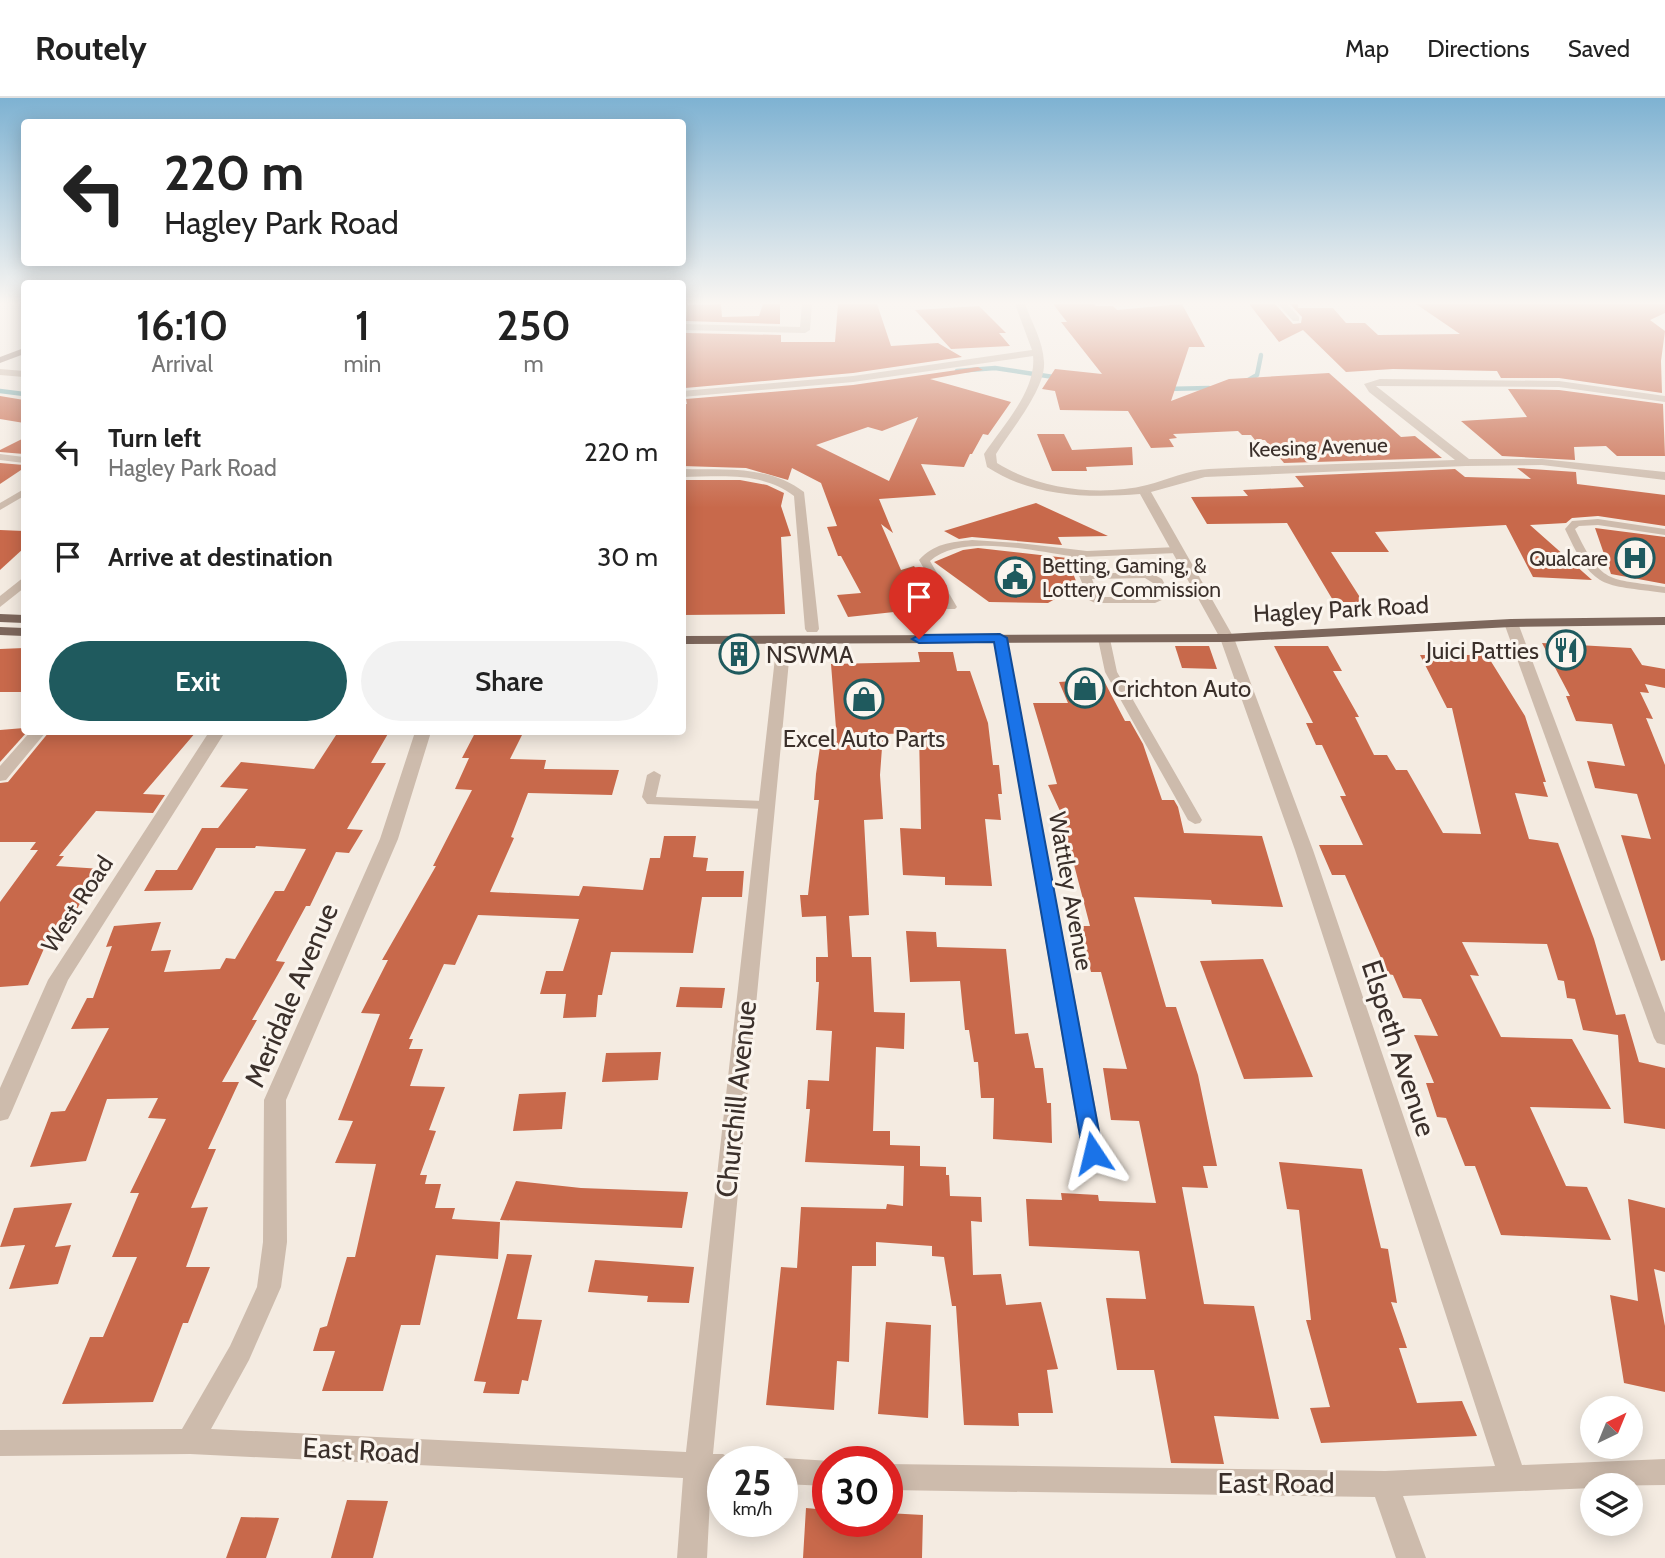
<!DOCTYPE html>
<html lang="en">
<head>
<meta charset="utf-8">
<style>
  :root { --surface:#fff; --page:#f2f2f2; --text:#222; --muted:#767676; --line:#e0e0e0; --accent:#1f5a5e }
  body { margin:0; font-family:Cabin,sans-serif; background:var(--page); color:var(--text); height:100vh; display:flex; flex-direction:column; font-size:26px; white-space:nowrap }
  * { box-sizing:border-box; margin:0 }
  p { font-size:23px; color:var(--muted) }
  .icon { flex:none; width:38px; height:38px; fill:none; stroke:currentColor; stroke-width:2; stroke-linecap:round; stroke-linejoin:round }
  .map { position:relative; flex:1; overflow:hidden }
  .details { position:absolute; left:21px; top:182px; width:665px; height:455px; display:flex; flex-direction:column; background:var(--surface); border-radius:7px; box-shadow:0 4px 18px #0003 }
  .details>* { flex:none }
  .guide { position:absolute; left:21px; top:21px; width:665px; height:147px; border-radius:7px; box-shadow:0 4px 18px #0003; background:#fff; color:var(--text); overflow:hidden }
  .needle { width:46px; rotate:43deg }
  .buttons { position:absolute; left:1580px; top:1298px; display:grid; gap:14px }
  .buttons a { display:grid; place-items:center; width:63px; height:63px; border-radius:50%; background:var(--surface); box-shadow:0 4px 18px #0003; font-size:35px }
  .speed { position:absolute; left:707px; top:1348px; display:flex; gap:14px; font-size:35px; font-weight:700; text-align:center }
  .speed>* { display:grid; place-content:center; width:91px; height:91px; border-radius:50%; background:var(--surface); box-shadow:0 4px 18px #0003; line-height:1 }
  .speed small { font-size:18px; font-weight:400 }
  .speed .limit { border:10px solid #d22; background:#fff; color:#111 }
  .pin { position:absolute; display:grid; place-items:center; width:60px; height:60px; color:#fff; margin:-72px -30px; border-radius:50% 50% 50% 0; rotate:-45deg; box-shadow:0 0 7px #0007 }
  .pin .icon { rotate:45deg }
  .me { position:absolute; width:77px; margin:-38px; rotate:350deg; stroke-linejoin:round; filter:drop-shadow(0 0 5px #0008) }
  .turn { display:flex; align-items:center; gap:24px; height:147px; padding:0 28px; font-size:32px }
  .turn .icon { width:91px; height:91px; stroke-width:2.5 }
  .turn b { display:block; font-size:49px; line-height:60px }
  .eta { display:flex; justify-content:space-evenly; align-items:center; height:119px; text-align:center }
  .eta b { font-size:42px; font-weight:600; line-height:49px }
  .cta { display:flex; gap:14px; margin-top:auto; padding:14px 28px }
  .cta a { flex:1; height:80px; border-radius:42px; background:var(--accent); color:#fff; font-size:28px; font-weight:600; line-height:80px; text-align:center }
  .cta a+a { background:var(--page); color:var(--text) }
  ul { padding:0; list-style:none }
  li { display:flex; align-items:center; gap:21px; height:105px; padding:0 28px }
  li div { flex:1 }
  li b { display:block; font-size:26px }
  li em { font-style:normal }
  header { display:flex; align-items:center; gap:42px; box-sizing:border-box; height:98px; padding:0 35px; background:var(--surface); border-bottom:2px solid var(--line) }
  header strong { font-size:33px }
  nav { display:flex; gap:38px; margin-inline-start:auto; font-size:24px }
  .map>svg:first-child { display:block }
  .lines { fill:none; stroke-linecap:round; stroke-linejoin:round }
  .stream { stroke:#7fb0b2; stroke-width:4.5 }
  .building { fill:#c8694b; fill-rule:evenodd }
  .lane { fill:#cdbbac; fill-rule:evenodd }
  .street { fill:#cdbbac; fill-rule:evenodd }
  .secondary { fill:#a18a7d; fill-rule:evenodd }
  .primary { fill:#7d675c; fill-rule:evenodd }
  .route { fill:#1a73e8; stroke:#114b97; stroke-width:2 }
  .labels { text-anchor:middle; dominant-baseline:central; stroke-width:6; stroke-linejoin:round; paint-order:stroke }
  .far-street-label { font-size:21px; fill:#3b302b; stroke:#fbf5ee }
  .far-poi-label { font-size:21px; fill:#3b302b; stroke:#fbf5ee; text-anchor:end }
  .street-label { font-size:24px; fill:#3b302b; stroke:#fbf5ee }
  .poi-label { font-size:24px; fill:#3b302b; stroke:#fbf5ee; text-anchor:start }
  .near-street-label { font-size:28px; fill:#3b302b; stroke:#fbf5ee }
</style>
</head>
<body>
<header>
<strong>Routely</strong>
<nav><a>Map</a><a>Directions</a><a>Saved</a></nav>
</header>
<div class="map">
<svg width="1665" height="1460" viewBox="0 0 1665 1460">
  <rect width="100%" height="100%" fill="#f4ebe1"/>
  <g class="lines">
    <g class="stream">
      <polyline points="957,273 995,270 1060,280"/>
      <polyline points="1245,284 1257,277 1261,257"/>
      <polyline points="1165,291 1209,290"/>
      <polyline points="0,293 24,296"/>
    </g>
  </g>
  <g class="building">
    <polygon points="721,206 722,219 759,218 763,206 780,206 780,226 686,223 687,207"/>
    <polygon points="838,206 877,206 891,248 938,245 962,259 853,275 685,290 686,235 781,237 781,244 835,244"/>
    <polygon points="1053,206 1094,206 1096,208 1113,208 1117,212 1182,206 1205,249 1189,249 1171,303 1229,281 1329,275 1401,339 1415,338 1442,360 1284,365 1265,342 1255,342 1251,337 1242,337 1238,333 1173,336 1177,340 1169,341 1174,349 1151,350 1128,313 1060,312 1055,293 1042,291 1055,271 1102,276 1061,224 1067,224"/>
    <polygon points="1249,206 1275,206 1293,226 1301,225 1302,219 1290,206 1298,206 1298,210 1333,210 1346,225 1365,225 1378,237 1460,236 1416,206 1665,206 1665,215 1650,222 1665,233 1661,263 1662,295 1559,280 1501,280 1497,273 1393,271 1346,274 1303,232 1279,244"/>
    <polygon points="979,208 1006,235 999,235 1010,248 951,251 915,212"/>
    <path d="M 978,269 L 983,272 L 930,281 L 1011,304 L 988,337 L 983,336 L 972,356 L 970,356 L 964,369 L 921,366 L 936,397 L 879,401 L 893,435 L 881,426 L 901,472 L 914,468 L 940,509 L 848,519 L 837,497 L 861,495 L 841,458 L 838,458 L 827,429 L 837,428 L 821,385 L 792,370 L 788,382 L 746,370 L 682,368 L 682,306 L 687,306 L 686,301 L 853,287 ZM 918,319 L 889,383 L 816,347 L 868,329 L 882,333 Z"/>
    <polygon points="1508,291 1559,292 1663,306 1665,358 1617,358 1606,348 1574,349 1575,362 1502,358 1461,323 1527,319"/>
    <polygon points="0,298 24,302 24,325 0,321"/>
    <polygon points="1037,336 1064,336 1072,352 1132,349 1133,367 1086,369 1087,373 1052,373"/>
    <polygon points="24,340 24,356 0,354 0,352"/>
    <polygon points="0,365 24,367 24,370 0,386"/>
    <polygon points="1517,370 1576,374 1577,386 1665,397 1665,428 1598,418 1572,420 1566,425 1530,427 1592,482 1533,479 1506,427 1375,434 1389,454 1331,454 1363,504 1334,504 1287,425 1207,426 1191,399 1248,398 1243,392 1304,389 1295,378 1455,371 1465,379 1531,381"/>
    <polygon points="682,382 740,382 767,387 784,395 781,408 791,438 781,439 785,516 682,517"/>
    <polygon points="1036,405 1108,438 1058,439 1062,447 972,439 959,441 944,433"/>
    <polygon points="1595,430 1665,439 1665,486 1611,476"/>
    <polygon points="0,432 24,433 24,450 0,472"/>
    <polygon points="978,450 1067,460 1078,488 1048,505 989,504 934,464 963,452"/>
    <polygon points="1542,545 1631,550 1642,567 1665,571 1665,590 1645,586 1649,595 1640,594 1653,621 1646,620 1665,667 1665,862 1661,863 1621,737 1651,741 1637,696 1595,690 1587,663 1625,668 1612,626 1576,623 1566,598 1570,598"/>
    <polygon points="1175,548 1209,548 1217,571 1182,570"/>
    <polygon points="1274,548 1328,548 1342,573 1333,573 1359,619 1355,619 1374,657 1387,657 1396,672 1407,672 1443,735 1481,736 1452,610 1447,610 1420,557 1487,557 1525,618 1546,684 1543,684 1548,699 1515,695 1529,741 1558,745 1594,841 1616,917 1625,916 1639,964 1665,970 1665,1031 1624,1025 1618,937 1583,932 1575,901 1567,900 1564,883 1558,882 1547,846 1462,844 1479,878 1470,877 1501,939 1572,941 1611,1011 1530,1009 1566,1088 1587,1089 1611,1142 1501,1137 1475,1068 1465,1068 1446,1020 1437,1019 1426,985 1434,985 1414,937 1438,938 1421,901 1403,900 1393,877 1388,876 1345,777 1332,777 1319,747 1363,747 1340,698 1346,698 1322,647 1316,647 1306,625 1313,625"/>
    <polygon points="24,550 24,594 0,594 0,551"/>
    <polygon points="918,554 953,554 957,573 970,573 988,625 993,667 999,667 1002,696 998,696 1001,722 985,721 992,788 945,787 945,779 903,777 900,730 921,731 919,635 883,636 880,677 883,721 864,722 869,817 849,818 852,859 871,859 874,914 905,915 904,951 876,949 873,1033 890,1033 890,1047 920,1048 920,1068 946,1069 946,1077 949,1077 950,1098 981,1099 982,1124 971,1123 973,1177 1001,1176 1006,1207 1041,1204 1058,1271 1047,1272 1053,1315 1018,1315 1019,1328 964,1327 956,1208 952,1208 944,1159 932,1158 932,1148 876,1144 876,1168 852,1168 849,1264 837,1263 834,1312 766,1307 781,1169 797,1170 801,1109 886,1111 887,1106 903,1108 904,1068 805,1064 810,1011 806,1011 808,982 829,983 832,933 816,932 819,884 816,884 816,859 828,859 826,818 802,819 800,797 808,797 819,702 814,702 816,676 821,642 837,643 831,566 920,564"/>
    <polygon points="1103,581 1125,623 1130,623 1143,646 1162,702 1174,702 1178,709 1184,735 1262,738 1283,809 1212,806 1211,802 1134,799 1166,909 1176,909 1198,977 1217,1068 1203,1068 1208,1090 1182,1089 1204,1206 1254,1208 1279,1321 1214,1318 1224,1366 1171,1365 1154,1272 1117,1272 1106,1200 1146,1201 1139,1153 1029,1148 1026,1101 1062,1102 1061,1095 1098,1097 1099,1103 1156,1105 1139,1023 1111,1022 1103,970 1127,971 1101,874 1091,874 1080,828 1090,828 1072,759 1064,759 1056,726 1066,726 1048,687 1057,686 1033,605 1068,605 1059,584"/>
    <polygon points="24,630 27,634 0,664 0,632"/>
    <polygon points="49,634 196,634 143,696 165,697 153,715 96,713 59,758 64,758 56,768 102,771 90,786 59,846 46,846 28,887 0,889 0,804 38,752 30,752 36,744 0,744 0,685 8,684"/>
    <polygon points="338,634 389,634 371,665 386,665 347,731 363,732 349,755 336,754 310,808 306,808 276,863 285,864 252,922 257,922 222,984 239,984 208,1051 216,1051 191,1110 208,1109 186,1169 210,1169 188,1225 183,1225 153,1304 62,1306 90,1239 103,1239 137,1159 112,1159 139,1095 130,1095 166,1021 148,1020 158,1000 107,1001 86,1063 30,1069 51,1014 65,1013 109,930 71,931 87,900 93,900 112,848 106,849 114,828 161,824 151,853 171,852 164,874 220,871 226,860 235,861 275,793 284,793 306,751 256,748 255,750 216,750 192,792 144,793 156,772 177,772 202,730 218,730 248,691 220,689 241,664 314,671"/>
    <polygon points="475,635 522,637 510,661 546,662 544,671 619,672 612,697 528,695 511,739 514,740 490,794 579,798 583,788 643,792 650,760 660,760 664,738 696,738 693,759 708,760 706,773 744,773 742,799 702,799 693,855 611,854 602,897 598,897 596,919 563,920 566,896 540,896 546,873 563,873 579,821 478,817 455,867 444,866 409,941 413,941 409,951 423,951 410,988 445,989 429,1032 436,1033 420,1077 427,1077 425,1086 441,1086 435,1110 455,1110 452,1121 500,1124 498,1161 436,1157 420,1227 401,1227 383,1293 322,1293 335,1253 313,1253 320,1230 327,1228 347,1159 355,1159 376,1066 335,1065 353,1023 338,1022 380,916 361,915 388,862 382,862 436,768 433,768 472,692 455,691 469,660 462,660"/>
    <polygon points="906,833 936,834 937,849 1006,851 1015,936 1028,935 1035,970 1043,970 1047,1005 1051,1005 1052,1045 993,1041 994,1000 981,1000 978,964 974,964 969,932 965,932 960,883 910,884"/>
    <polygon points="1263,861 1313,979 1244,981 1200,863"/>
    <polygon points="680,889 725,890 722,910 676,909"/>
    <polygon points="661,954 658,982 602,984 606,955"/>
    <polygon points="566,994 562,1031 513,1033 519,996"/>
    <polygon points="1279,1064 1362,1071 1381,1150 1388,1151 1397,1205 1391,1204 1407,1250 1399,1250 1417,1305 1462,1303 1477,1338 1321,1345 1310,1310 1330,1309 1306,1222 1311,1222 1299,1112 1287,1111"/>
    <polygon points="516,1083 581,1090 688,1094 682,1130 500,1122"/>
    <polygon points="1628,1101 1665,1110 1665,1174 1654,1171 1665,1228 1665,1294 1624,1285 1610,1197 1638,1203"/>
    <polygon points="72,1105 55,1149 71,1147 58,1186 9,1191 25,1147 0,1149 14,1110"/>
    <polygon points="507,1156 532,1157 517,1221 542,1222 528,1283 522,1282 519,1296 483,1295 486,1284 474,1283"/>
    <polygon points="595,1162 694,1169 689,1205 647,1204 648,1198 588,1194"/>
    <polygon points="886,1224 931,1227 928,1320 878,1316"/>
    <polygon points="347,1402 388,1403 373,1460 331,1460"/>
    <polygon points="806,1410 828,1412 828,1423 887,1423 887,1415 923,1417 922,1460 803,1460"/>
    <polygon points="241,1419 279,1420 266,1460 226,1460"/>
  </g>
  <g class="lines">
    <g class="lane">
      <polygon points="24,391 24,398 0,412 0,405"/>
      <path d="M 1598,421 L 1665,431 L 1665,437 L 1598,427 L 1579,428 L 1575,431 C 1602,487 1607,480 1665,489 L 1665,495 C 1601,486 1594,493 1565,431 L 1572,423 Z"/>
      <path d="M 972,442 L 1019,445 L 1087,453 L 1177,449 L 1182,452 L 1177,455 L 1082,459 L 1089,475 L 1151,475 L 1162,481 L 1171,498 L 1155,505 L 1095,505 L 1089,502 L 1071,458 C 1033,453 961,435 930,463 L 957,509 L 955,511 L 947,511 L 919,462 C 933,446 951,444 972,442 ZM 1145,480 L 1153,485 L 1159,497 L 1154,499 L 1099,499 L 1092,481 Z"/>
      <polygon points="1104,538 1110,541 1117,574 1202,722 1200,725 1195,726 1188,722 1105,574 1098,541"/>
      <polygon points="654,673 661,677 656,699 766,703 773,707 766,711 647,706 642,699 647,677"/>
    </g>
    <g class="street">
      <polygon points="802,206 812,206 810,232 805,235 682,232 682,226 800,229"/>
      <path d="M 1015,206 L 1025,206 C 1032,225 1043,243 1044,264 C 1046,291 1010,333 996,356 L 997,365 C 1038,391 1100,399 1147,387 C 1167,382 1188,372 1209,371 C 1291,367 1373,365 1455,362 L 1369,294 L 1364,286 L 1380,281 L 1559,283 L 1665,298 L 1665,304 L 1559,289 L 1376,288 L 1469,361 L 1542,361 L 1665,374 L 1665,382 L 1542,367 L 1466,368 L 1205,379 L 1151,394 L 1234,540 L 1313,752 L 1522,1367 L 1665,1361 L 1665,1387 L 1592,1388 L 1592,1390 L 1403,1398 L 1426,1460 L 1396,1460 L 1375,1399 L 887,1392 L 887,1366 L 1385,1373 L 1495,1368 L 1295,752 L 1220,540 L 1140,396 C 1088,400 1033,399 987,369 L 984,356 C 1002,329 1037,292 1033,258 L 853,284 L 682,299 L 682,293 L 853,278 L 1032,252 Z"/>
      <polygon points="1278,206 1287,206 1299,219 1299,223 1293,223"/>
      <polygon points="0,271 24,273 24,279 0,277"/>
      <polygon points="0,356 24,359 24,365 0,362"/>
      <path d="M 682,371 C 725,372 768,367 804,394 L 819,531 L 817,534 L 807,534 L 805,531 L 794,398 C 761,373 721,379 682,379 Z"/>
      <polygon points="24,479 24,490 0,509 0,498"/>
      <polygon points="1511,521 1518,525 1665,915 1665,947 1657,945 1654,940 1504,525"/>
      <polygon points="1000,536 1007,540 1104,1055 1101,1061 1093,1064 1085,1061 1082,1055 993,540"/>
      <polygon points="784,538 791,542 713,1356 723,1356 734,1363 723,1363 723,1382 711,1381 707,1460 677,1460 683,1380 190,1356 0,1358 0,1332 182,1331 230,1248 257,1189 263,1144 264,1002 380,741 415,634 431,634 398,741 286,1002 287,1144 281,1189 249,1262 211,1331 686,1354 777,542"/>
      <polygon points="30,634 46,634 6,682 0,683 0,668"/>
      <polygon points="209,634 225,634 68,882 11,1015 8,1021 0,1023 0,990 48,882"/>
      <polygon points="782,1360 831,1363 828,1363 828,1388 782,1386 782,1363 774,1363"/>
    </g>
    <polygon class="secondary" points="24,250 24,256 0,265 0,259"/>
    <g class="primary">
      <polygon points="0,516 24,517 24,525 0,524"/>
      <polygon points="1665,519 1665,527 1511,529 1227,544 682,546 682,538 1227,536 1511,521"/>
      <polygon points="0,529 24,530 24,538 0,537"/>
    </g>
  </g>
  <linearGradient id="sky" x2="0" y2="1"><stop stop-color="#7eb2d2"/><stop offset="0.5" stop-color="#faf6f2"/><stop offset="1" stop-color="#faf6f2" stop-opacity="0"/></linearGradient>
  <rect width="1665" height="410" fill="url(#sky)"/>
  <polygon class="route" points="1000,536 1007,540 1103,1055 1100,1061 1093,1063 1086,1061 1083,1055 994,544 919,545 912,541 919,537"/>
  <defs>
    <g id="hospital-ring" transform="scale(2.0125)"><circle r="9.5" fill="#fbf5ee" stroke="#1f5a5e" stroke-width="1.5"/><path d="M-5-5h3v3.5h4V-5h3V5h-3V1.5h-4V5h-3Z" fill="#1f5a5e"/></g>
    <g id="civic-ring" transform="scale(2.0125)"><circle r="9.5" fill="#fbf5ee" stroke="#1f5a5e" stroke-width="1.5"/><path d="M-.6-6.5H3V-4.5H.6V-3L4-1V1h2V6H-6V1h2V-1L-.6-3ZM-1.2 2.5V6h2.4V2.5Z" fill="#1f5a5e"/></g>
    <g id="restaurant-ring" transform="scale(2.0125)"><circle r="9.5" fill="#fbf5ee" stroke="#1f5a5e" stroke-width="1.5"/><path d="M-5-6h1v4h1v-4h1v4h1v-4h1v5L-1.5 .5V6h-2V.5L-5-1ZM5-6V6H3V1.5H1.5Q1.5-4 5-6Z" fill="#1f5a5e"/></g>
    <g id="building-ring" transform="scale(2.0125)"><circle r="9.5" fill="#fbf5ee" stroke="#1f5a5e" stroke-width="1.5"/><path d="M-4-6H4V6H1V3H-1V6H-4ZM-2.5-4.3h1.7v1.8h-1.7ZM.8-4.3h1.7v1.8H.8ZM-2.5-1h1.7V.8h-1.7ZM.8-1h1.7V.8H.8Z" fill="#1f5a5e"/></g>
    <g id="shop-ring" transform="scale(2.0125)"><circle r="9.5" fill="#fbf5ee" stroke="#1f5a5e" stroke-width="1.5"/><path d="M-5-2.5h2.3a2.7 3.5 0 0 1 5.4 0H5L5.5 6h-11ZM-1.5-2.5h3a1.5 2.3 0 0 0-3 0Z" fill="#1f5a5e"/></g>
  </defs>
  <g fill-rule="evenodd">
    <use href="#hospital-ring" x="1635" y="460"/>
    <use href="#civic-ring" x="1015" y="479"/>
    <use href="#restaurant-ring" x="1566" y="552"/>
    <use href="#building-ring" x="739" y="556"/>
    <use href="#shop-ring" x="1085" y="590"/>
    <use href="#shop-ring" x="864" y="601"/>
  </g>
  <g class="labels">
    <g class="far-street-label">
      <text transform="translate(1318 349) rotate(-2)">Keesing Avenue</text>
    </g>
    <g class="far-poi-label">
      <text x="1608" y="460">Qualcare</text>
      <text x="1042" y="467" text-anchor="start">Betting, Gaming, &amp;<tspan x="1042" dy="24">Lottery Commission</tspan></text>
    </g>
    <g class="street-label">
      <text transform="translate(1341 511) rotate(-3)">Hagley Park Road</text>
      <text transform="translate(1071 793) rotate(80)">Wattley Avenue</text>
      <text transform="translate(77 806) rotate(-57)">West Road</text>
    </g>
    <g class="poi-label">
      <text x="1539" y="552" text-anchor="end">Juici Patties</text>
      <text x="766" y="556">NSWMA</text>
      <text x="1112" y="590">Crichton Auto</text>
      <text x="864" y="640" text-anchor="middle">Excel Auto Parts</text>
    </g>
    <g class="near-street-label">
      <text transform="translate(291 897) rotate(-67)">Meridale Avenue</text>
      <text transform="translate(1399 950) rotate(72)">Elspeth Avenue</text>
      <text transform="translate(736 1001) rotate(-84)">Churchill Avenue</text>
      <text transform="translate(361 1352) rotate(3)">East Road</text>
      <text x="1276" y="1385">East Road</text>
    </g>
  </g>
</svg>
<div class="buttons">
<a><svg class="needle" viewBox="-14 -14 28 28"><path d="M0-13l5 13h-10z" fill="#e53935"/><path d="M0 13l5-13h-10z" fill="#767676"/></svg></a>
<a><svg class="icon" aria-label="layers" viewBox="0 0 24 24"><path d="M12 4l9 5-9 5-9-5zM3 14l9 5 9-5"/></svg></a>
</div>
<div class="speed"><div>25<small>km/h</small></div><div class="limit">30</div></div>
<div class="pin" style="left:919px;top:541px;background:#d93025"><svg class="icon" aria-label="arrive" viewBox="0 0 24 24"><path d="M6 21V4h12l-3 4 3 4H6"/></svg></div>
<svg class="me" style="left:1093px;top:1055px" viewBox="-20 -20 40 40"><path d="M0-17L14 15 0 8-14 15z" fill="#1a73e8" stroke="#fff" stroke-width="4"/></svg>
<div class="guide">
<div class="turn"><svg class="icon" aria-label="left" viewBox="0 0 24 24"><path d="M17 20v-9H6M10 6l-5 5 5 5"/></svg><div><b>220 m</b>Hagley Park Road</div></div>
</div>
<section class="details">
<div class="eta">
<div><b>16:10</b><p>Arrival</p></div>
<div><b>1</b><p>min</p></div>
<div><b>250</b><p>m</p></div>
</div>
<ul>
<li><svg class="icon" aria-label="left" viewBox="0 0 24 24"><path d="M17 20v-9H6M10 6l-5 5 5 5"/></svg><div><b>Turn left</b><p>Hagley Park Road</p></div><em>220 m</em></li>
<li><svg class="icon" aria-label="arrive" viewBox="0 0 24 24"><path d="M6 21V4h12l-3 4 3 4H6"/></svg><div><b>Arrive at destination</b></div><em>30 m</em></li>
</ul>
<div class="cta"><a>Exit</a><a>Share</a></div>
</section>
</div>
</body>
</html>
